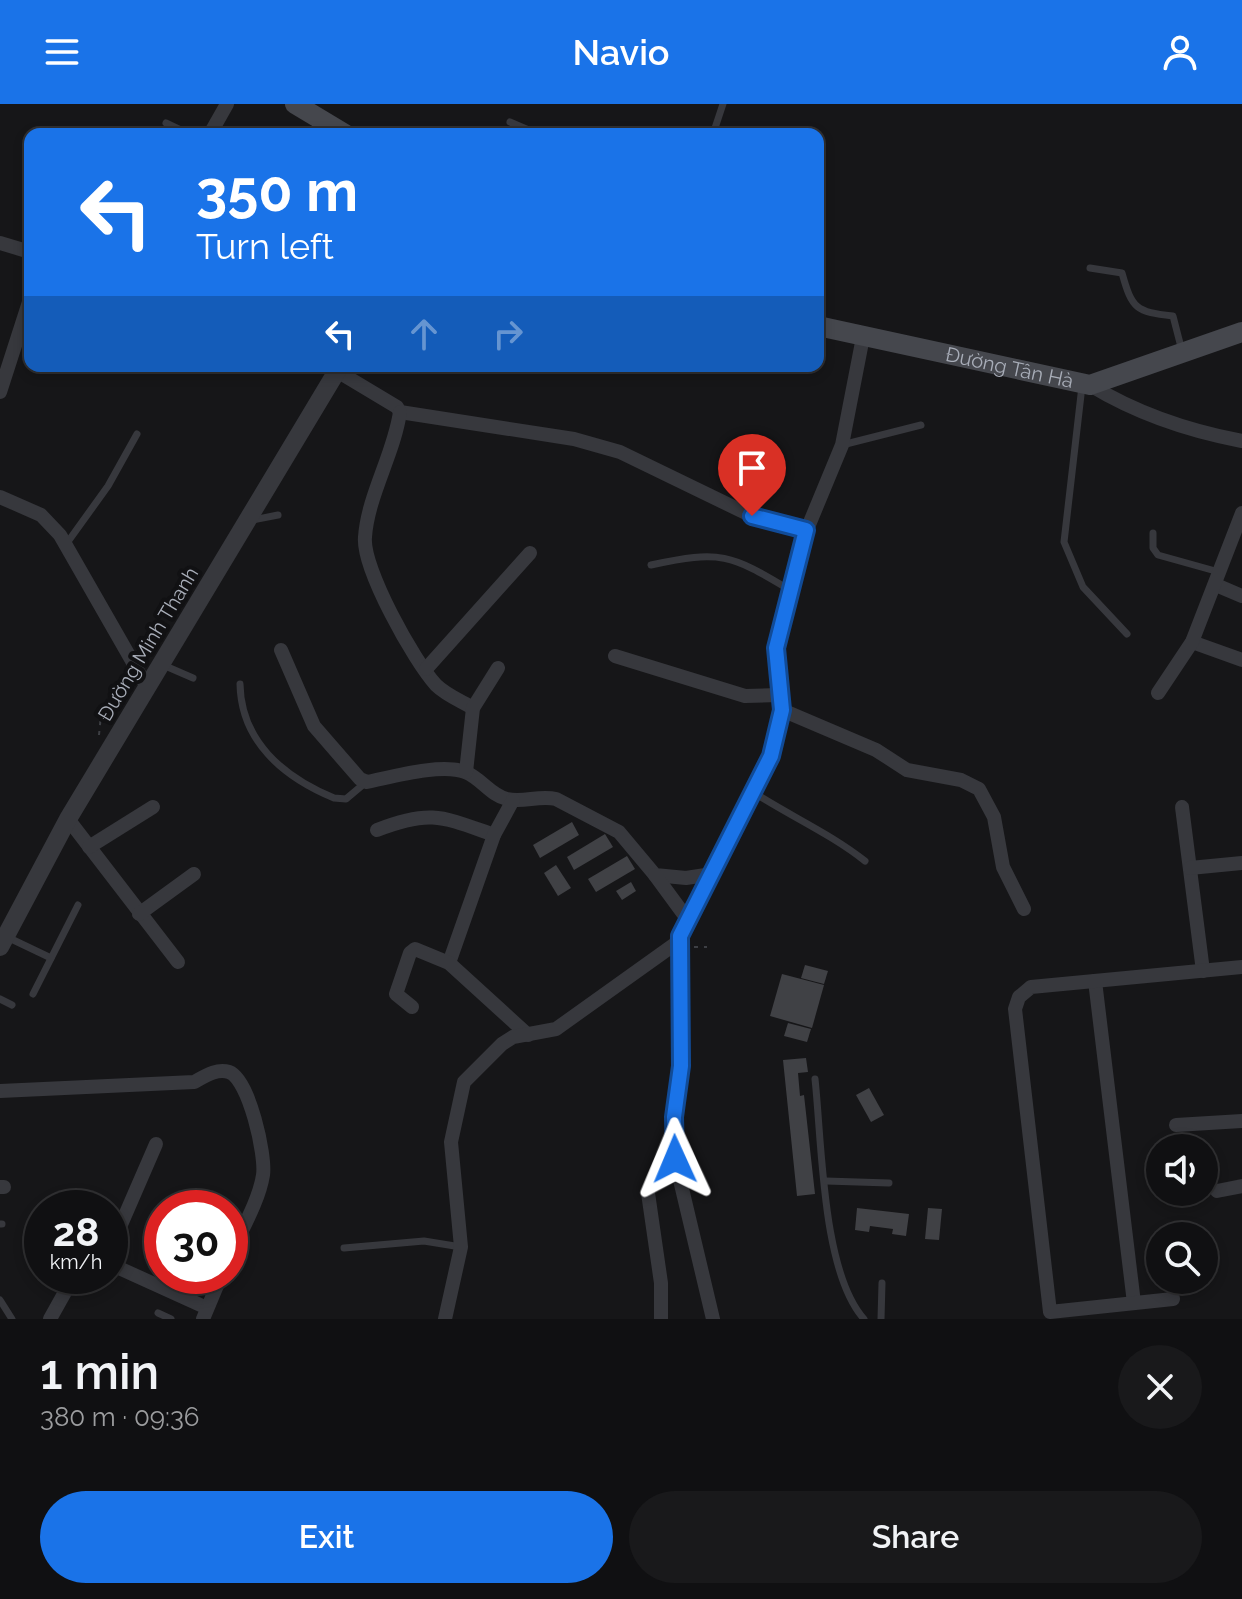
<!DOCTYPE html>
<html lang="en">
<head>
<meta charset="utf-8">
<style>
  :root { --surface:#101012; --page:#19191b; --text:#f1f3f6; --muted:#9c9d9f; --line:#303032; --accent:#1a73e8 }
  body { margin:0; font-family:Raleway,sans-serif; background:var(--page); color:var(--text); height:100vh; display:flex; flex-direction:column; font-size:30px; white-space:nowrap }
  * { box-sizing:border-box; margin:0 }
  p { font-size:26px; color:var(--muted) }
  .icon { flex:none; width:44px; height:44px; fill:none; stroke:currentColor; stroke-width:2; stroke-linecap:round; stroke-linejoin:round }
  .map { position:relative; height:1215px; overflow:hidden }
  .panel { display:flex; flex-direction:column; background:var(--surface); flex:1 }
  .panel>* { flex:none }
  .top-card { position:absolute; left:24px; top:24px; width:800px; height:244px; border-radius:16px; box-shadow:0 4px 12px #0003,0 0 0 2px var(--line); background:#1a73e8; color:#fff; overflow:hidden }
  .controls { position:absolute; left:1146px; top:1030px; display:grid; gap:16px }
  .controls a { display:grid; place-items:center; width:72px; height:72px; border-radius:50%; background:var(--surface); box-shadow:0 4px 12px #0003,0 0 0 2px var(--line); font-size:40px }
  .speed { position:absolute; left:24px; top:1086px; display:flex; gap:16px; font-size:40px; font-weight:700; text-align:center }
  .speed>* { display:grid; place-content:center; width:104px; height:104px; border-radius:50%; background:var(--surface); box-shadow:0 4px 12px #0003,0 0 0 2px var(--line); line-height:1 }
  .speed small { font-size:20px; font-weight:400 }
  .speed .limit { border:12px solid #d22; background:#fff; color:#111 }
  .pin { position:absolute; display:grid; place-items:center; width:68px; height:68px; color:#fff; margin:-82px -34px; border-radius:50% 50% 50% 0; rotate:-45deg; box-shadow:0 0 8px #0007 }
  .pin .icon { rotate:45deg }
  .me { position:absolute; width:88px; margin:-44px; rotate:359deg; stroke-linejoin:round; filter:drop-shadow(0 0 6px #0008) }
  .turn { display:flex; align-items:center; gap:28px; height:168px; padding:0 40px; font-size:36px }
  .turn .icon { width:104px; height:104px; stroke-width:2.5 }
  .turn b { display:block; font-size:56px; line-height:68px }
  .lanes { display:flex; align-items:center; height:76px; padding:0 40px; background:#0003; justify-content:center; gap:40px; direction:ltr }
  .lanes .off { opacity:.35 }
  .round { display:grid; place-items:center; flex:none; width:84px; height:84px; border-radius:42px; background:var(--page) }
  .summary { display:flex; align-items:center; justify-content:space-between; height:136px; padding:0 40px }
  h1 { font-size:48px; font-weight:600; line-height:60px }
  .cta { display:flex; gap:16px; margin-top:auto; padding:16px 40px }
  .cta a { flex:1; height:92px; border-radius:48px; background:var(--accent); color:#fff; font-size:32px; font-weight:600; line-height:92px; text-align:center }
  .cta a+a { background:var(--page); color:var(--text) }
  header { display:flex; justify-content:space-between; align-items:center; height:104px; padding:0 40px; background:var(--accent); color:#fff; font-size:36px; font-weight:600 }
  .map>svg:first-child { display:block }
  .building { fill:#404145 }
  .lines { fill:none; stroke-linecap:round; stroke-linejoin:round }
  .path { stroke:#3d3f44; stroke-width:2; stroke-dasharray:4 6; stroke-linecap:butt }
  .service { stroke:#37383d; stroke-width:7 }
  .minor { stroke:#37383d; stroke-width:14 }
  .tertiary { stroke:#37383d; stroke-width:18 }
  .secondary { stroke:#45474d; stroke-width:20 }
  .route-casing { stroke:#114b97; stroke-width:20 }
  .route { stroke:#1a73e8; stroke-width:14 }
  .labels { text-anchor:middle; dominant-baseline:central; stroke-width:8; stroke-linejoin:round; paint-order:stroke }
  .street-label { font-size:20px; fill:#a8adb8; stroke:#111113 }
</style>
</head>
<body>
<header><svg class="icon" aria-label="menu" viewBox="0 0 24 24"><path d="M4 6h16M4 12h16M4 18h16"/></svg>Navio<svg class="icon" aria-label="person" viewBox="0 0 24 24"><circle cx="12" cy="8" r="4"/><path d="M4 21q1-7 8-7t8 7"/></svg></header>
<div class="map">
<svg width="1242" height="1215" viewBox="0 0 1242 1215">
  <rect width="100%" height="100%" fill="#161618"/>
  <g class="building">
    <polygon points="572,718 579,731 540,754 533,741"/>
    <polygon points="605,730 613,743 574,766 567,753"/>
    <polygon points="627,752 635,765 596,788 588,775"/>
    <polygon points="556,761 571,784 558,792 544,769"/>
    <polygon points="631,778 636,787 622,796 616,787"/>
    <polygon points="805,861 828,867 824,880 801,874"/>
    <polygon points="782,870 824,881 812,924 770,912"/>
    <polygon points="788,919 811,925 807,938 784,932"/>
    <polygon points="806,954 808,968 798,969 800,992 804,991 815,1090 797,1092 783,956"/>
    <polygon points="869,984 884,1011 871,1018 856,991"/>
    <polygon points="857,1104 909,1110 906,1132 892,1130 893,1125 870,1122 869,1128 855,1126"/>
    <polygon points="928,1104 942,1105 939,1136 925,1135"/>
  </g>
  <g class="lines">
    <g class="path">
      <polyline points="99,631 102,600"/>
      <polyline points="694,843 707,843"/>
    </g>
    <g class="service">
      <polyline points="510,18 538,30"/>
      <polyline points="166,19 189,30"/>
      <polyline points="713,30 723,0"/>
      <path d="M 1090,164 L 1122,169 C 1132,205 1136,208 1173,212 L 1182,247"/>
      <polyline points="1082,282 1064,438 1083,483 1127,530"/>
      <polyline points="842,341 921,321"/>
      <polyline points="253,416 278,411"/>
      <polyline points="1153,429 1153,444 1158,451 1219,468"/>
      <polyline points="67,439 108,382 137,330"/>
      <path d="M 651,461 C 721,446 730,450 790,486"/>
      <polyline points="163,561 193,574"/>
      <path d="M 240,580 C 241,637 283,673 334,694 L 346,695 L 365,679"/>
      <path d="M 753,688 C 790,712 831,730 865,757"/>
      <polyline points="7,833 51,854"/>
      <polyline points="33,890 78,801"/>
      <polyline points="0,895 12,901"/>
      <path d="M 815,975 C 822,1039 822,1168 864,1215"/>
      <polyline points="826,1077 889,1079"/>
      <polyline points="110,1116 120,1124"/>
      <polyline points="0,1120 2,1120"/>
      <polyline points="344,1144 424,1137 461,1143"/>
      <polyline points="0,1196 12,1215"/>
      <polyline points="158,1209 171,1215"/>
      <polyline points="881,1215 882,1179"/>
    </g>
    <g class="minor">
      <polyline points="210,30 227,0"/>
      <polyline points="0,139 30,148"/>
      <polyline points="337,267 397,303 400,308 574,335 620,348 752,412 806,426"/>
      <path d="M 1090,281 C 1136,309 1189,327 1242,337"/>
      <polyline points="0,288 30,195"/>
      <path d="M 400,308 C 394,350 368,391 365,433 C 362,464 414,557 436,581 C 446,591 461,597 473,604"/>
      <polyline points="0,393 41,411 60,431 147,583"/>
      <polyline points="1216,481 1242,492"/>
      <polyline points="1192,538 1242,556"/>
      <path d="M 281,546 L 314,622 L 360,675 L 367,678 C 392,673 441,659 465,668 C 481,674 490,691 507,695 C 523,699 539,691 556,695 L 619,728 L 655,771 L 686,774 L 712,770"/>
      <polyline points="615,552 745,592 779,591"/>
      <polyline points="426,565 530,449"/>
      <polyline points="1158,589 1192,538 1242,409"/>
      <polyline points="782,606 876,646 907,666 961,676 979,685 994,713 1003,763 1024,805"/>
      <polyline points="466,668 473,604 498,564"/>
      <polyline points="1182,703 1203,867"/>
      <polyline points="68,715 178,858"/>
      <path d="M 377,726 C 431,705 443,713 494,731"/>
      <polyline points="89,743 153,703"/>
      <polyline points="1190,764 1242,759"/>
      <polyline points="655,771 688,816"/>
      <polyline points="139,810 194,770"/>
      <polyline points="680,832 681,962 674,1013 675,1055 713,1215"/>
      <polyline points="449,859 494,731 513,696"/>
      <polyline points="1095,877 1134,1199"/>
      <polyline points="412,903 396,890 410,849 415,845 449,859 528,931"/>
      <path d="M 0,987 L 194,978 C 205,972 217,964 229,968 C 249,975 266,1051 263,1071 C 259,1097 241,1127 230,1151"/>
      <polyline points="1176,1021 1242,1017"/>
      <polyline points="0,1083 4,1083"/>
      <polyline points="1217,1087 1242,1082"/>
      <polyline points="648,1089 661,1179 661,1215"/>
      <polyline points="110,1146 156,1040"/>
      <polyline points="110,1160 207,1204"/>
      <polyline points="1173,1195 1050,1208 1015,905 1019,893 1031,883 1242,863"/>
      <polyline points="50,1215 74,1172"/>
      <polyline points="203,1215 221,1172"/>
      <polyline points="445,1215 461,1143 451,1038 464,978 502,940 513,933 556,925 675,840 771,652 782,606 776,544 801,440 842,341 863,233"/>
    </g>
    <polyline class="tertiary" points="0,843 68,715 340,262"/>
    <g class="secondary">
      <polyline points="295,0 345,30"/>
      <path id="s1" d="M 818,222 L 1090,281 L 1242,228"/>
    </g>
  </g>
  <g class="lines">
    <g class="route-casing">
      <polyline id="route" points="675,1055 674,1013 681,962 680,832 771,652 782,606 776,544 806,426 752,412"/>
    </g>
    <use href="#route" class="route"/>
  </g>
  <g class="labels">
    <g class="street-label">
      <text stroke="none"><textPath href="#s1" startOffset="196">Đường Tân Hà</textPath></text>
      <text transform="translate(148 540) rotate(-59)">Đường Minh Thanh</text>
    </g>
  </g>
</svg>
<div class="controls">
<a><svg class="icon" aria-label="sound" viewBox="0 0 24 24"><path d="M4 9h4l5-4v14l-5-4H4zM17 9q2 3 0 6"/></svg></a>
<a><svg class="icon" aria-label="search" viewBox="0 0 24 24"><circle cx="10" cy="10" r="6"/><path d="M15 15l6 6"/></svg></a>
</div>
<div class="speed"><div>28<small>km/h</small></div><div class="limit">30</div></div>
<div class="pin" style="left:752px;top:412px;background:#d93025"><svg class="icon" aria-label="arrive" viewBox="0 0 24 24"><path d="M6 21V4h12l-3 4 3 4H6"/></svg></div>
<svg class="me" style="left:675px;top:1055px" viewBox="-20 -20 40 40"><path d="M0-17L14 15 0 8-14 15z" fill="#1a73e8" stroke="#fff" stroke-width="4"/></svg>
<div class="top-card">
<div class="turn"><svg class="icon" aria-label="left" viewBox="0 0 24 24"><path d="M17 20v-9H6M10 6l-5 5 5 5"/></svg><div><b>350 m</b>Turn left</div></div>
<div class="lanes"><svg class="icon" aria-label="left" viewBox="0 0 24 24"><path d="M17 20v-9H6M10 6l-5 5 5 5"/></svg><svg class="icon off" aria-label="ahead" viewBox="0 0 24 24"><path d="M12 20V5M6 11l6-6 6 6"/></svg><svg class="icon off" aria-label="right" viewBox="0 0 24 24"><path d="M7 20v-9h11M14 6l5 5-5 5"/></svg></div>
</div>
</div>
<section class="panel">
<div class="summary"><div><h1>1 min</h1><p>380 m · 09:36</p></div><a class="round"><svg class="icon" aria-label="close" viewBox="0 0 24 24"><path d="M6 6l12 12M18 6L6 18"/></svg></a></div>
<div class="cta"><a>Exit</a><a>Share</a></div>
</section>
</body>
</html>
